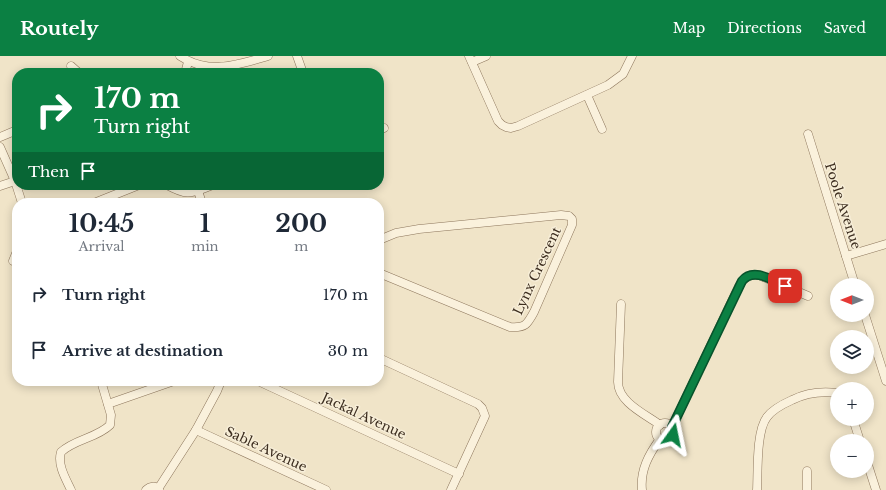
<!DOCTYPE html>
<html lang="en">
<head>
<meta charset="utf-8">
<style>
  :root { --surface:#fff; --page:#f2f2f3; --text:#1f2937; --muted:#747a83; --accent:#0b8043 }
  body { margin:0; font-family:"Libre Baskerville",serif; background:var(--page); color:var(--text); height:100vh; display:flex; flex-direction:column; font-size:15px; white-space:nowrap }
  * { box-sizing:border-box; margin:0 }
  p { font-size:13px; color:var(--muted) }
  .icon { flex:none; width:22px; height:22px; fill:none; stroke:currentColor; stroke-width:2; stroke-linecap:round; stroke-linejoin:round }
  .map { position:relative; flex:1; overflow:hidden }
  .drawer { position:absolute; left:12px; top:142px; width:372px; height:188px; display:flex; flex-direction:column; background:var(--surface); border-radius:16px; box-shadow:0 2px 10px #0003 }
  .drawer>* { flex:none }
  .hud { position:absolute; left:12px; top:12px; width:372px; height:122px; border-radius:16px; box-shadow:0 2px 10px #0003; background:#0b8043; color:#fff; overflow:hidden }
  .needle { width:26px; rotate:270deg }
  .controls { position:absolute; left:830px; top:222px; display:grid; gap:8px }
  .controls a { display:grid; place-items:center; width:44px; height:44px; border-radius:50%; background:var(--surface); box-shadow:0 2px 10px #0003; font-size:20px }
  .pin { position:absolute; display:grid; place-items:center; width:34px; height:34px; color:#fff; margin:-17px; border-radius:8px; box-shadow:0 2px 6px #0006 }
  .me { position:absolute; width:44px; margin:-22px; rotate:12deg; stroke-linejoin:round; filter:drop-shadow(0 0 3px #0008) }
  .turn { display:flex; align-items:center; gap:14px; height:84px; padding:0 16px; font-size:18px }
  .turn .icon { width:52px; height:52px; stroke-width:2.5 }
  .turn b { display:block; font-size:28px; line-height:34px }
  .then { display:flex; align-items:center; height:38px; padding:0 16px; background:#0003; gap:8px; font-size:15px }
  .eta { display:flex; justify-content:space-evenly; align-items:center; height:68px; text-align:center }
  .eta b { font-size:24px; font-weight:800; line-height:28px }
  ul { padding:0; list-style:none }
  li { display:flex; align-items:center; gap:12px; height:56px; padding:0 16px }
  li div { flex:1 }
  li b { display:block; font-size:15px }
  li em { font-style:normal }
  header { display:flex; align-items:center; gap:24px; box-sizing:border-box; height:56px; padding:0 20px; background:var(--accent); color:#fff }
  header strong { font-size:19px }
  nav { display:flex; gap:22px; margin-inline-start:auto; font-size:14px }
  .map>svg:first-child { display:block }
  .lines { fill:none; stroke-linecap:round; stroke-linejoin:round }
  .minor-casing { stroke:#8d765c; stroke-width:9 }
  .minor { stroke:#faf1dc; stroke-width:8 }
  .route-casing { stroke:#07532c; stroke-width:10 }
  .route { stroke:#0b8043; stroke-width:7 }
  .labels { text-anchor:middle; dominant-baseline:central; stroke-width:3; stroke-linejoin:round; paint-order:stroke }
  .street-label { font-size:13px; fill:#3d2e20; stroke:#f7eed8 }
</style>
</head>
<body>
<header>
<strong>Routely</strong>
<nav><a>Map</a><a>Directions</a><a>Saved</a></nav>
</header>
<div class="map">
<svg width="886" height="434" viewBox="0 0 886 434">
  <rect width="100%" height="100%" fill="#f0e4c8"/>
  <g class="lines">
    <g class="minor-casing">
      <g id="minor">
        <path d="M 180,0 C 208,19 238,9 268,0"/>
        <polyline points="297,0 303,17"/>
        <polyline points="469,0 498,65 502,69 506,71 511,72 518,70 608,29 623,18 632,0"/>
        <polyline points="472,6 486,0"/>
        <polyline points="71,10 79,17"/>
        <polyline points="185,17 188,6"/>
        <polyline points="587,39 602,73"/>
        <polyline points="379,74 384,72"/>
        <polyline points="808,78 855,229"/>
        <polyline points="0,81 17,74"/>
        <polyline points="0,91 15,125 22,147"/>
        <path d="M 167,129 C 189,141 191,137 213,129"/>
        <polyline points="0,130 15,125"/>
        <polyline points="198,135 202,147"/>
        <polyline points="94,147 139,129"/>
        <path d="M 379,184 L 396,177 L 419,173 L 561,159 L 569,160 L 572,163 L 572,169 L 534,256 C 527,269 525,272 510,271 L 379,217"/>
        <polyline points="846,200 886,188"/>
        <polyline points="13,205 17,195"/>
        <path d="M 621,248 L 618,326 C 618,346 645,358 660,369"/>
        <polyline points="865,259 886,325"/>
        <polyline points="379,302 478,348 482,352 485,360 451,434"/>
        <polyline points="258,325 459,418"/>
        <polyline points="108,348 174,325"/>
        <polyline points="853,363 860,385"/>
        <circle cx="665" cy="376" r="9"/>
        <path d="M 672,371 L 739,230 C 744,221 751,217 761,220 L 808,240"/>
        <polyline points="196,374 326,434"/>
        <polyline points="867,406 876,434"/>
        <polyline points="807,415 807,434"/>
        <polyline points="158,433 196,374 217,335 221,325"/>
        <path d="M 71,434 C 66,423 57,409 61,396 C 75,383 97,382 110,369 L 111,359 L 101,325"/>
        <path d="M 146,434 C 150,430 155,429 159,434"/>
        <path d="M 642,434 C 640,414 649,398 660,383"/>
        <path d="M 757,434 C 758,416 756,375 767,361 C 773,353 783,348 792,344 C 806,337 821,335 837,337"/>
      </g>
    </g>
    <use href="#minor" class="minor"/>
  </g>
  <g class="lines">
    <g class="route-casing">
      <path id="route" d="M 673,379 L 673,373 L 672,371 L 742,225 C 753,211 772,224 785,230"/>
    </g>
    <use href="#route" class="route"/>
  </g>
  <g class="labels">
    <g class="street-label">
      <text transform="translate(843 150) rotate(72)">Poole Avenue</text>
      <text transform="translate(537 215) rotate(-65)">Lynx Crescent</text>
      <text transform="translate(364 360) rotate(25)">Jackal Avenue</text>
      <text transform="translate(266 393) rotate(25)">Sable Avenue</text>
    </g>
  </g>
</svg>
<div class="controls">
<a><svg class="needle" viewBox="-14 -14 28 28"><path d="M0-13l5 13h-10z" fill="#e53935"/><path d="M0 13l5-13h-10z" fill="#747a83"/></svg></a>
<a><svg class="icon" aria-label="layers" viewBox="0 0 24 24"><path d="M12 4l9 5-9 5-9-5zM3 14l9 5 9-5"/></svg></a>
<a>+</a>
<a>−</a>
</div>
<div class="pin" style="left:785px;top:230px;background:#d93025"><svg class="icon" aria-label="arrive" viewBox="0 0 24 24"><path d="M6 21V4h12l-3 4 3 4H6"/></svg></div>
<svg class="me" style="left:673px;top:379px" viewBox="-20 -20 40 40"><path d="M0-17L14 15 0 8-14 15z" fill="#0b8043" stroke="#fff" stroke-width="4"/></svg>
<div class="hud">
<div class="turn"><svg class="icon" aria-label="right" viewBox="0 0 24 24"><path d="M7 20v-9h11M14 6l5 5-5 5"/></svg><div><b>170 m</b>Turn right</div></div>
<div class="then">Then<svg class="icon" aria-label="arrive" viewBox="0 0 24 24"><path d="M6 21V4h12l-3 4 3 4H6"/></svg></div>
</div>
<section class="drawer">
<div class="eta">
<div><b>10:45</b><p>Arrival</p></div>
<div><b>1</b><p>min</p></div>
<div><b>200</b><p>m</p></div>
</div>
<ul>
<li><svg class="icon" aria-label="right" viewBox="0 0 24 24"><path d="M7 20v-9h11M14 6l5 5-5 5"/></svg><div><b>Turn right</b></div><em>170 m</em></li>
<li><svg class="icon" aria-label="arrive" viewBox="0 0 24 24"><path d="M6 21V4h12l-3 4 3 4H6"/></svg><div><b>Arrive at destination</b></div><em>30 m</em></li>
</ul>
</section>
</div>
</body>
</html>
